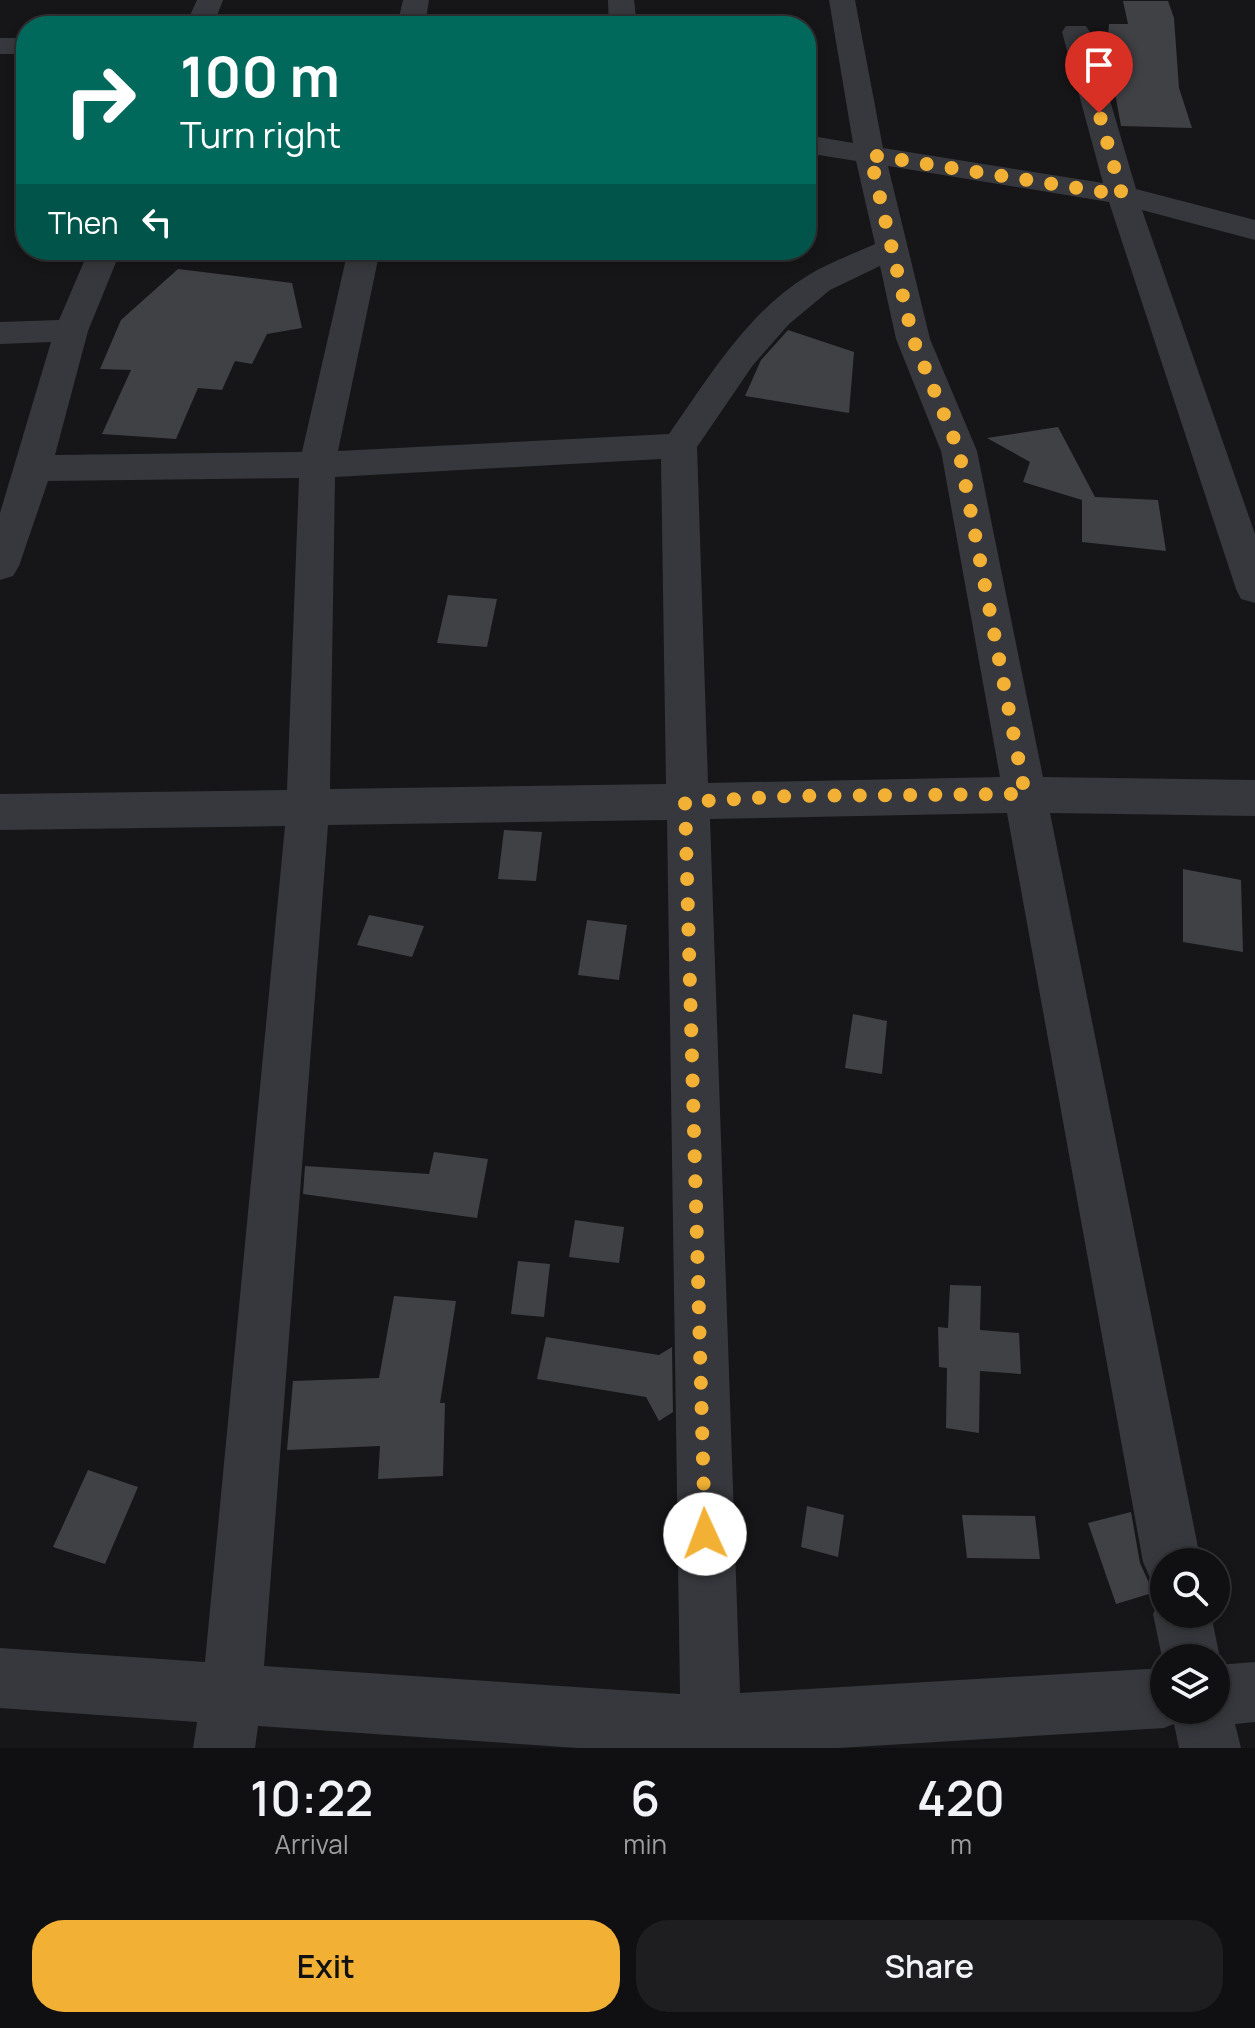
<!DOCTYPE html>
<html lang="en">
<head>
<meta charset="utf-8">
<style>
  :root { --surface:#101012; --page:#1e1e20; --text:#f1f3f6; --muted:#9c9d9f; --line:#303032; --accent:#f2b134 }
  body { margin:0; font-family:Manrope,sans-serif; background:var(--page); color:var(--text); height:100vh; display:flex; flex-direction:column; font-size:30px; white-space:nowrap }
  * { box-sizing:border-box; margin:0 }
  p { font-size:26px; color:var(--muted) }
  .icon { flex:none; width:44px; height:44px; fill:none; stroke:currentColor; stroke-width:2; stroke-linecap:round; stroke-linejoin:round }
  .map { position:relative; height:1748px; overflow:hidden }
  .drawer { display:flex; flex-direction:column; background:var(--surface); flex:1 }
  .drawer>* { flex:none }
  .top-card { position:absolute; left:16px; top:16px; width:800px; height:244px; border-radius:32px; box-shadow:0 4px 12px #0003,0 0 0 2px var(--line); background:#00695c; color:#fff; overflow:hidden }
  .controls { position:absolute; left:1150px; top:1548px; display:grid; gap:16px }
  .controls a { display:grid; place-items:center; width:80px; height:80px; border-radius:50%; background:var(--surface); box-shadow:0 4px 12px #0003,0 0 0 2px var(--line); font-size:40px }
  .pin { position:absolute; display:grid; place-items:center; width:68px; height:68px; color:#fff; margin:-82px -34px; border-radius:50% 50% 50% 0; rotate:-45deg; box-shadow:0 0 8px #0007 }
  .pin .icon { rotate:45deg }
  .me { position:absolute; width:88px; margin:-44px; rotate:358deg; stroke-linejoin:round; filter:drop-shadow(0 0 6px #0008) }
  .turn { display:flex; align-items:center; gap:28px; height:168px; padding:0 32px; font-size:36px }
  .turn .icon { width:104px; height:104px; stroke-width:2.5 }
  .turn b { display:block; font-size:56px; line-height:68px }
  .then { display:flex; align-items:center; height:76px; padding:0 32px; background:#0003; gap:16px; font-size:30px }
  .eta { display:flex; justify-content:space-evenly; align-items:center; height:136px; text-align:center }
  .eta b { font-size:48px; font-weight:600; line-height:56px }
  .action { display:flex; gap:16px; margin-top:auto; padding:16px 32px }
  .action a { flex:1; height:92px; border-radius:32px; background:var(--accent); color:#111; font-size:32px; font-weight:600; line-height:92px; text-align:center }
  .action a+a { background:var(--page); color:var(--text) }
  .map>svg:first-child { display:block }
  .building { fill:#404145 }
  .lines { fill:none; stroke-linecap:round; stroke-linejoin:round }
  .minor { fill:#37383d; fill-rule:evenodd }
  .route { stroke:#f2b134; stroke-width:14; stroke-dasharray:0 25.2 }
</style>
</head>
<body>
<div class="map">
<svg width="1255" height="1748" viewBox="0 0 1255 1748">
  <rect width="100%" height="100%" fill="#161618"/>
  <g class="building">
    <polygon points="1123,1 1168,1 1174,18 1179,88 1192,128 1121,126 1115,93 1111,92 1105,71 1109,24 1128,24"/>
    <polygon points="178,269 292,283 302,328 267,334 252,364 235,361 222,390 198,388 176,439 102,434 131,370 100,369 121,320"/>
    <polygon points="788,330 854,352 849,413 745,396 761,360"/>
    <polygon points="1058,427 1095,497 1158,500 1166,551 1082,542 1082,500 1023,482 1030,462 987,438"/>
    <polygon points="448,595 497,599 487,647 437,643"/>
    <polygon points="504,830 542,832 536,881 498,879"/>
    <polygon points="1183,869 1241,880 1243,952 1183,942"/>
    <polygon points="369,915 424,926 412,957 357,945"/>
    <polygon points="587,920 627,925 619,980 578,975"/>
    <polygon points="853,1014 887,1021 882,1074 845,1068"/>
    <polygon points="434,1152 488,1159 477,1218 303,1194 305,1166 429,1174"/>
    <polygon points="575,1220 624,1227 619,1263 569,1257"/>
    <polygon points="518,1261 550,1264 544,1317 511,1314"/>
    <polygon points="950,1285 981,1286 980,1330 1019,1333 1021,1374 980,1371 979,1433 946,1428 947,1368 939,1367 938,1327 948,1328"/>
    <polygon points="394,1296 456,1301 440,1403 445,1403 443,1476 378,1479 380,1446 287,1450 293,1381 379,1378"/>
    <polygon points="546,1337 659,1355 672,1347 673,1412 659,1421 646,1397 537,1379"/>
    <polygon points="88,1470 138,1487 105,1564 53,1547"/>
    <polygon points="807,1506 844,1515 838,1557 801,1547"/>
    <polygon points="1131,1512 1140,1563 1149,1583 1162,1590 1116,1604 1088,1523"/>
    <polygon points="962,1515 1035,1516 1040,1559 967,1558"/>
  </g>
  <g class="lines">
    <g class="minor">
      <polygon points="197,0 223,0 213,26 185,26"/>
      <polygon points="403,0 429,0 425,26 397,26"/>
      <polygon points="608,0 634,0 637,26 609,26"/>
      <path d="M 829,0 L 855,0 L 883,148 L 1103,183 L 1062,32 L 1066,26 L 1086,26 L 1090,32 L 1136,189 L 1255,220 L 1255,240 L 1142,210 L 1255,534 L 1255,603 L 1241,599 L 1236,589 L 1109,202 L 888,166 L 930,339 L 977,451 L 1043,777 L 1255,780 L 1255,816 L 1050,813 L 1201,1562 L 1164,1562 L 1164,1588 L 1152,1582 L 1143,1562 L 1007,813 L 710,819 L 740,1693 L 1164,1668 L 1164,1710 L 1216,1710 L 1216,1658 L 1164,1658 L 1164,1667 L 1153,1614 L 1164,1592 L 1164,1614 L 1211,1614 L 1220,1658 L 1217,1665 L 1255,1662 L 1255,1722 L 1235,1724 L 1241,1748 L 1179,1748 L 1174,1724 L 1164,1728 L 839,1748 L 578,1748 L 258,1726 L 255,1748 L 193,1748 L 197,1722 L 0,1708 L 0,1648 L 205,1662 L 285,826 L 0,830 L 0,794 L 287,790 L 299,478 L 48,481 L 19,566 L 13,576 L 0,580 L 0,513 L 51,342 L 0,344 L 0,322 L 59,320 L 89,250 L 121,250 L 88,331 L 55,455 L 302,452 L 348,250 L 380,250 L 338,451 L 669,434 C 709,377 747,313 807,276 C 828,263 853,254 875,244 L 856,161 L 806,153 L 806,135 L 853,143 ZM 880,266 L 896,339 L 941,451 L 1000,777 L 708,783 L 697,447 L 753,365 L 789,324 L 830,290 ZM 661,459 L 666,784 L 330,789 L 335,477 ZM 667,820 L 680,1694 L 264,1666 L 328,825 Z"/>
      <rect x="0" y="38" width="26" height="16"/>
    </g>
  </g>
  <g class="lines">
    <polyline class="route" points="705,1534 685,802 790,796 1025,794 959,451 913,339 870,155 1122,195 1099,113"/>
  </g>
</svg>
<div class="controls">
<a><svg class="icon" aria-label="search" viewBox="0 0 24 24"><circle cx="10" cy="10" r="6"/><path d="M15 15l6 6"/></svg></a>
<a><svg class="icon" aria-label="layers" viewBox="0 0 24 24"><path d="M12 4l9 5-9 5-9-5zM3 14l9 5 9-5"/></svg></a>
</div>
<div class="pin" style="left:1099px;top:113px;background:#d93025"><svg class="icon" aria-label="arrive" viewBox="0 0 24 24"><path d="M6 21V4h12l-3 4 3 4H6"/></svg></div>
<svg class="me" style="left:705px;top:1534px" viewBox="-20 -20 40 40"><circle r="19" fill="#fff"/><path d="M0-13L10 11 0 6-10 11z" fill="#f2b134"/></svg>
<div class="top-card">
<div class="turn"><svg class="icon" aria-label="right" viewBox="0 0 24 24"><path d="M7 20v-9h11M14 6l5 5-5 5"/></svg><div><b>100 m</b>Turn right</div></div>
<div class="then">Then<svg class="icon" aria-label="left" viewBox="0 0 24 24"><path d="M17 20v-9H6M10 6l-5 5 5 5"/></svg></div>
</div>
</div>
<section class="drawer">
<div class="eta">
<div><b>10:22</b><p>Arrival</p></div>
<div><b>6</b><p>min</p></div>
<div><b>420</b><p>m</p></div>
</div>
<div class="action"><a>Exit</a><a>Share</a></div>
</section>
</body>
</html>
